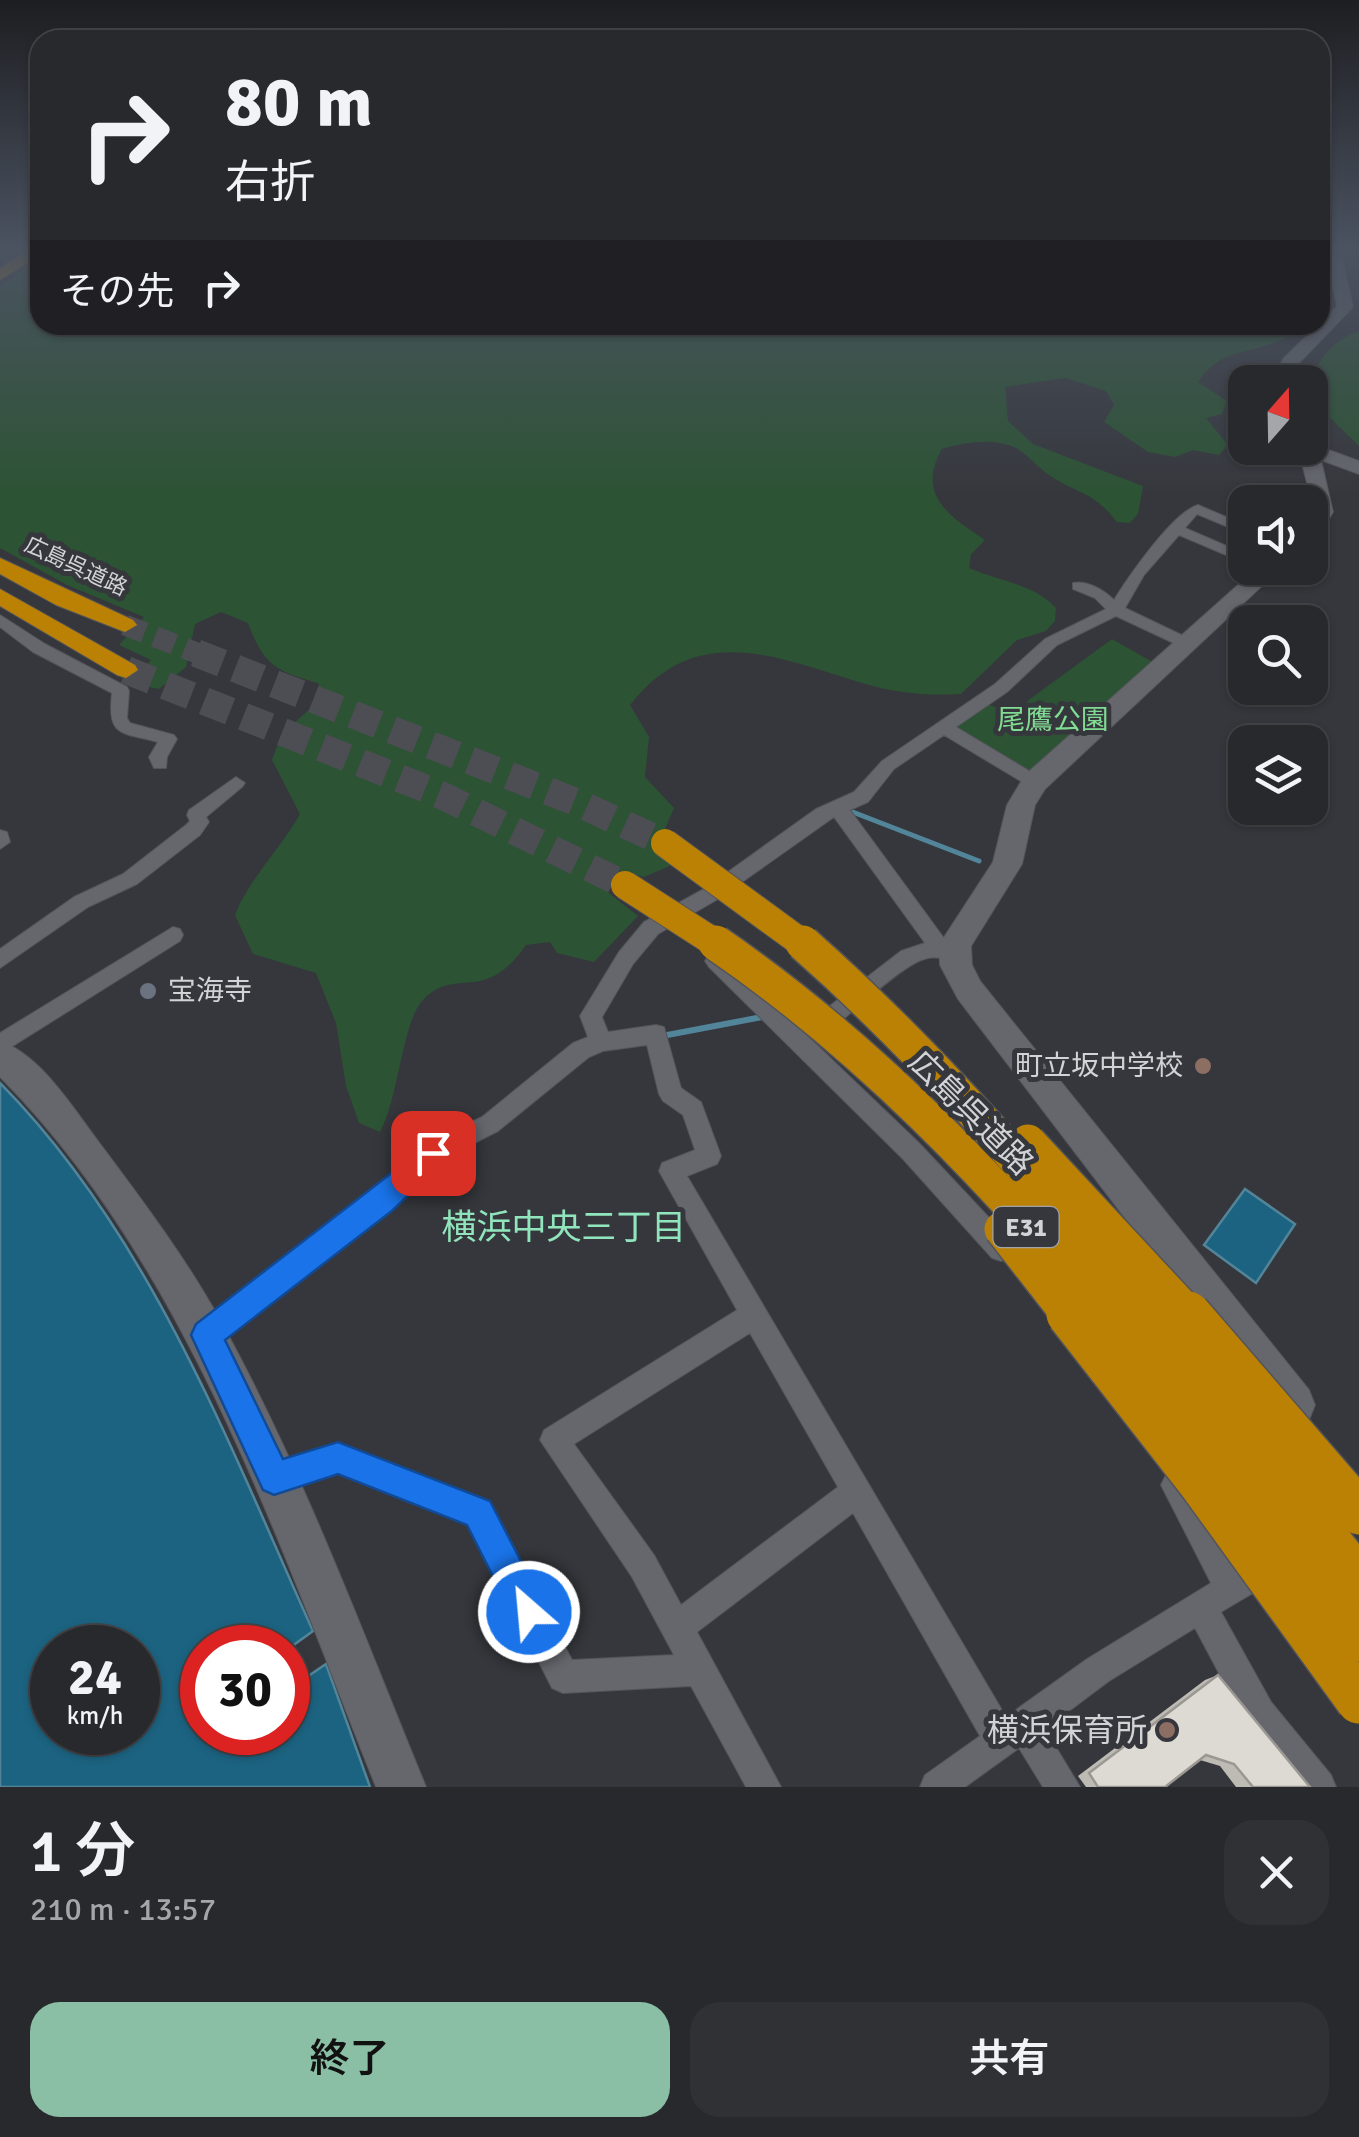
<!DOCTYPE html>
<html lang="ja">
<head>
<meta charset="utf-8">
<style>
  :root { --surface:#28292d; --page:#303135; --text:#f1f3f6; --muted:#a5a6aa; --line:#444549; --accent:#8abfa5 }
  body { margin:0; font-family:Signika,"Noto Sans JP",sans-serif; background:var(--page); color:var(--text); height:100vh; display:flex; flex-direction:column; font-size:38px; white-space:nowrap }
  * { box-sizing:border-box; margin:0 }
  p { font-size:32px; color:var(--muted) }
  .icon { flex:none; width:55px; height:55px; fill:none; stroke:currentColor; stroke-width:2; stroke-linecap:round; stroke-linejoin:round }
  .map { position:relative; height:1787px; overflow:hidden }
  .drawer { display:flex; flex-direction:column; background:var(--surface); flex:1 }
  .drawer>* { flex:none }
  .guide { position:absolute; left:30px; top:30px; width:1300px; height:305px; border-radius:30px; box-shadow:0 2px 8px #0004,0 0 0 2px var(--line); background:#28292d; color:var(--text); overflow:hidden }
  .needle { width:65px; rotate:20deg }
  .tools { position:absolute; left:1228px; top:365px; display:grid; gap:20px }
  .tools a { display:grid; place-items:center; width:100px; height:100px; border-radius:20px; background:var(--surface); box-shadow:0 2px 8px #0004,0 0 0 2px var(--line); font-size:50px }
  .speed { position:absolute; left:30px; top:1625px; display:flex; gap:20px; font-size:50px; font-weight:700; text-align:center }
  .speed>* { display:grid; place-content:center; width:130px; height:130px; border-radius:50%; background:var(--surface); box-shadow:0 2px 8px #0004,0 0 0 2px var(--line); line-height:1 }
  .speed small { font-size:25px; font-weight:400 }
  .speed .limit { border:15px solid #d22; background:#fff; color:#111 }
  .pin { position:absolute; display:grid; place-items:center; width:85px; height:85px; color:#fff; margin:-42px; border-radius:20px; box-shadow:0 5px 15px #0006 }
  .me { position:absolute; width:110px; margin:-55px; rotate:333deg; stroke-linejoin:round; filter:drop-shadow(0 0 8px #0008) }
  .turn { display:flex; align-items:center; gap:35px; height:210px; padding:0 30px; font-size:45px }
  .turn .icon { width:130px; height:130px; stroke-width:2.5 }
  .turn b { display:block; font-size:70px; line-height:85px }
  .then { display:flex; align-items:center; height:95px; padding:0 30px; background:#0003; gap:20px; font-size:38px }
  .round { display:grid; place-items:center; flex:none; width:105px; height:105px; border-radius:30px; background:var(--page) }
  .overview { display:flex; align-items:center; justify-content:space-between; height:170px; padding:0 30px }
  h1 { font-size:60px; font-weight:600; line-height:75px }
  .primary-button { display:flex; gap:20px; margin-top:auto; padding:20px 30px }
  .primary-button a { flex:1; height:115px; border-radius:30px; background:var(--accent); color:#111; font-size:40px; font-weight:600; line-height:115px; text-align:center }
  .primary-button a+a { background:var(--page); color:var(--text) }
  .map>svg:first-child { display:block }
  .green { fill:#2c5334 }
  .water { fill:#1c6381; stroke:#53859a; stroke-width:2.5; fill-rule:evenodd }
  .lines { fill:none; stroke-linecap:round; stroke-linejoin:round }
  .stream-far1 { stroke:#53859a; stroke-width:5 }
  .stream { stroke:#53859a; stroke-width:6 }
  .highway-tunnel-far1 { stroke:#4d4e53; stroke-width:21; stroke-dasharray:21 11; stroke-linecap:butt }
  .highway-tunnel { stroke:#4d4e53; stroke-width:28; stroke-dasharray:28 14; stroke-linecap:butt }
  .street-casing { stroke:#535459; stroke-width:2 }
  .secondary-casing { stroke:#535459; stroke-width:2 }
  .highway-casing { stroke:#535459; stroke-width:2 }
  .street { fill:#65676d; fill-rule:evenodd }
  .secondary { fill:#65676d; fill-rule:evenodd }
  .highway { fill:#bb8104; fill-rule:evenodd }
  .highway-bridge-far2-casing { stroke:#535459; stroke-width:30; stroke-linecap:butt }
  .highway-bridge-far1-casing { stroke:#535459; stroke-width:38; stroke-linecap:butt }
  .highway-bridge-casing { stroke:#535459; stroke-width:48; stroke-linecap:butt }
  .highway-bridge-far2 { stroke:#bb8104; stroke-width:28 }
  .highway-bridge-far1 { stroke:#bb8104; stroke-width:35 }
  .highway-bridge { stroke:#bb8104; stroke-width:45 }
  .wall { fill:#bebbb5 }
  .building { fill:#ddd9d3; stroke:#9b9894; stroke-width:2.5 }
  .route { fill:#1a73e8; stroke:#114b97; stroke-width:2.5 }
  .worship-dot { fill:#6b7280; stroke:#35373c; stroke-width:4 }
  .education-dot { fill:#8d6e63; stroke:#35373c; stroke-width:4 }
  .labels { text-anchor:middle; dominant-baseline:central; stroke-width:10; stroke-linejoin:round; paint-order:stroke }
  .far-street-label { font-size:22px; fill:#d2d3d6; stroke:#35373c }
  .shield { fill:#35373c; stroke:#a3a4a8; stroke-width:2.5 }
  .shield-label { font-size:25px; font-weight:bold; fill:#d2d3d6 }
  .park-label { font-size:28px; fill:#81db93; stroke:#35373c }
  .poi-label { font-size:28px; fill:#d2d3d6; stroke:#35373c; text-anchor:start }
  .near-street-label { font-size:32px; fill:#d2d3d6; stroke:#35373c }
  .near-poi-label { font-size:32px; fill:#d2d3d6; stroke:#35373c; text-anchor:end }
  .near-neighbourhood-label { font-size:35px; fill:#91e5bd; stroke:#35373c }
</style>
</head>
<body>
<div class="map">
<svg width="1359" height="1787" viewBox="0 0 1359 1787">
  <rect width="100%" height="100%" fill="#35373c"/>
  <g class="green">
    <path d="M 40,257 L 40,325 L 1291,325 L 1289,336 C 1253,356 1223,345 1198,382 L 1227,401 L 1222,414 L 1206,418 L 1228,445 L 1219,455 L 1193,450 L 1175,457 L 1148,452 L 1104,422 L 1114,405 L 1106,391 L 1065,378 L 1005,387 L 1008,421 L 1033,444 L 1143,486 L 1138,514 L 1130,523 L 1117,522 C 1095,494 1083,495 1055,479 C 1041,471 1031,458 1018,449 C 997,437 964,442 942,449 C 916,495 949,516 985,540 L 971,554 L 969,568 C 1001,582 1032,583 1056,608 L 1055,621 L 1046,631 L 1017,640 L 961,694 C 928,696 894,693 862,683 C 776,657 696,620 630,705 L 649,737 L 645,777 L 674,808 L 665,829 L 650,843 L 672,865 L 644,877 L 620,871 L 605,890 L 638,916 L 594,962 L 557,953 L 550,942 L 526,945 C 484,1006 457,965 423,1000 C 402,1022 399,1097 380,1132 L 359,1123 L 346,1086 L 336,1023 L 316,973 L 253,954 L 235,915 C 250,877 280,850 300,814 L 272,760 L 281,735 L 323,697 L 318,683 C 276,671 264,666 248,623 L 221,612 L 195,624 L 186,667 L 159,689 L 129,683 L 151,660 L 119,645 L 144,617 L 67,585 L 0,548 L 0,287 Z"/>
    <path d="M 1359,332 L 1359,446 L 1324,412 L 1312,384 C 1315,361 1336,337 1359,332 Z"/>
    <polygon points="1112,639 1156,664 1034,777 953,727 987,704 1015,714 1030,699"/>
  </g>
  <g class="water">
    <path d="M 0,1083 C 149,1234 227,1440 313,1631 L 288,1649 L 202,1648 L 202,1732 L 288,1732 L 288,1690 L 326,1664 L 370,1787 L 0,1787 ZM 52,1648 L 138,1648 L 138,1732 L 52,1732 Z"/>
    <polygon points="1245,1189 1295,1224 1256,1283 1204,1245"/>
  </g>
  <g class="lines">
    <polyline class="stream-far1" points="850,811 979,861"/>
    <polyline class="stream" points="662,1036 762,1017"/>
    <polyline class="highway-tunnel-far1" points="125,625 202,655"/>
    <g class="highway-tunnel">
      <polyline points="196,653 576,802 665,843"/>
      <polyline points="126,670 439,794 625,885"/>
    </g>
    <g class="street-casing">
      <g id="street">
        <path d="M 1198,505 L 1245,525 L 1245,534 L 1197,514 L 1185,528 L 1245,554 L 1245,563 L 1179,535 L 1144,575 L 1125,608 L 1192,640 L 1192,646 L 1180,646 L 1116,616 L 1057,645 L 1007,692 L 956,727 L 1041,778 L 1044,782 L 1041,786 L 1029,786 L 944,735 L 894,769 L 868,802 L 850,810 L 946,941 L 962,946 L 965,952 L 962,958 C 945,963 938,951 915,963 C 889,977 850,1015 825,1034 L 817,1037 L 809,1034 L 806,1028 L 809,1022 L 901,951 L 925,943 L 834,817 L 718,899 L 658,934 L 633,964 L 602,1017 L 608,1032 L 656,1025 L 664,1027 L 681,1088 L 701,1102 L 721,1156 L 717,1164 L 687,1176 L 1006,1717 L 1087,1659 L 1211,1583 L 1161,1485 L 1166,1475 L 1176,1470 L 1186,1475 L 1237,1569 L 1242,1567 L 1253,1571 L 1257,1582 L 1253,1593 L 1221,1612 L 1271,1702 L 1331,1775 L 1336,1787 L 1297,1787 L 1247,1726 L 1195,1628 L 1109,1681 L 1045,1729 L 1080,1787 L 1043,1787 L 1019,1748 L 965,1787 L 920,1787 L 925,1775 L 980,1736 L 853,1513 L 697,1632 L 781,1787 L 746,1787 L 691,1686 L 563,1693 L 552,1688 L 469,1524 L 338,1472 L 274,1492 L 264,1488 L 260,1478 L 264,1468 L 338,1444 L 489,1503 L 572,1660 L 674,1655 L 632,1577 L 540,1440 L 544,1430 L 737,1310 L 659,1171 L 662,1163 L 695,1150 L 683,1115 L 663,1101 L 659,1094 L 647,1045 L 603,1051 L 589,1057 L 498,1131 L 443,1159 L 392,1208 L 215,1344 L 206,1348 L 197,1344 L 193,1335 L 197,1326 L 374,1192 L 427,1143 L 482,1117 L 573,1043 L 588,1037 L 580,1016 L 619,952 L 644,922 L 704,889 L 816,809 L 854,792 L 882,761 L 995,684 L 1045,639 L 1106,609 L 1095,598 L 1073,589 L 1073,583 C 1087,580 1104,590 1114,600 C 1129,576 1173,512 1198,505 ZM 750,1333 L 838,1487 L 681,1605 L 654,1555 L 574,1444 Z"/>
        <path d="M 0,615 L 45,644 L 127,687 L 129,691 L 127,718 L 130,723 L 174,735 L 177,739 L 167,757 L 166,768 L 154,768 L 149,757 L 158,742 C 120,732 107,737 112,693 L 33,652 L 0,627 Z"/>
        <polygon points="236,777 245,783 242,787 206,817 209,822 200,835 137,884 88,907 0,968 0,949 74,897 123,874 186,825 190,821 187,815 189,810"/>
        <polygon points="0,830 7,832 10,842 0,849"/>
        <polygon points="173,927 180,929 183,935 180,941 0,1054 0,1033"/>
        <polygon points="716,953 723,955 919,1143 1010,1240 1014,1249 1010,1258 1001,1261 992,1258 903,1159 709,967 705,961 709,955"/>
      </g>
    </g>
    <g class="secondary-casing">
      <g id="secondary">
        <polygon points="1324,247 1340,247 1353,307 1297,365 1291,382 1273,382 1283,359 1337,306"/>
        <polygon points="1310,443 1359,461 1359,474 1321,460 1333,512 1318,537 1310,538 1312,502 1298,448 1310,448"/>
        <polygon points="1257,568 1281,568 1045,789 1035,805 1022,864 971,946 972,965 980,981 1309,1390 1315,1405 1309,1420 1294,1426 1279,1420 958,999 940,965 939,945 993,862 1007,805 1025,775"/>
        <path d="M 0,1041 C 40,1055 71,1105 95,1137 C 139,1196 184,1255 220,1320 C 302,1468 362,1631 426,1787 L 376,1787 C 280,1547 186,1263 0,1077 Z"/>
      </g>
    </g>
    <g class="highway-casing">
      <g id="highway">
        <polygon points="32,247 40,247 40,255 0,280 0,268"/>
        <polygon points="0,558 133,620 137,625 125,632 56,605 0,574"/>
        <polygon points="0,589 135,665 138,670 126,678 117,675 0,606"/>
      </g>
    </g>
    <use href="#street" class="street"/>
    <use href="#secondary" class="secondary"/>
    <use href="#highway" class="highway"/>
    <g class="highway-bridge-far2-casing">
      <g id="highway-bridge-far2">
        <polyline points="665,843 806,946"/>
        <polyline points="625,885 720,946"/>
      </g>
    </g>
    <g class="highway-bridge-far1-casing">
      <g id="highway-bridge-far1">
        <path d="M 716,943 C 865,1045 993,1178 1107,1316"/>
        <path d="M 803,943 C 931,1056 1041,1184 1148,1316"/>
        <polyline points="1028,1142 1190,1316"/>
        <polyline points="1002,1229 1070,1316"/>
      </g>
    </g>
    <g class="highway-bridge-casing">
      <g id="highway-bridge">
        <polyline points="1069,1314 1201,1483 1359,1701"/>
        <polyline points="1105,1314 1359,1639"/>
        <polyline points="1146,1314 1359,1580"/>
        <polyline points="1188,1314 1359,1512"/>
      </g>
    </g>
    <use href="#highway-bridge-far2" class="highway-bridge-far2"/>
    <use href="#highway-bridge-far1" class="highway-bridge-far1"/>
    <use href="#highway-bridge" class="highway-bridge"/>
  </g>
  <polygon class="wall" points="1218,1675 1310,1787 1236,1787 1220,1766 1200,1760 1165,1787 1086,1787 1078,1776 1205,1680"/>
  <polygon class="building" points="1218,1675 1310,1787 1253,1787 1234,1764 1206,1755 1165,1787 1098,1787 1089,1773"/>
  <linearGradient id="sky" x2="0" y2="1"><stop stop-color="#1d1e21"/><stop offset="0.5" stop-color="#4b5361"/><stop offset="1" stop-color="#4b5361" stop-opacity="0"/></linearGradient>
  <rect width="1359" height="497" fill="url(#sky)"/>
  <polygon class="route" points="433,1141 443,1144 447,1153 443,1162 393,1210 225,1340 283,1459 338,1442 490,1501 547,1612 541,1624 529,1629 517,1624 467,1525 338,1474 274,1495 263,1490 191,1335 196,1324"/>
  <circle class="worship-dot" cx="148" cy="991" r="10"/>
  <g class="education-dot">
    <circle cx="1203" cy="1066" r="10"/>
    <circle cx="1167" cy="1730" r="10"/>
  </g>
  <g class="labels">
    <g class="far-street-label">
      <text transform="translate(76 566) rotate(25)">広島呉道路</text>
    </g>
    <rect class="shield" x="993.5" y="1207" width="65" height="40" rx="8"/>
    <g class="shield-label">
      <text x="1026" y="1227">E31</text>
    </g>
    <g class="park-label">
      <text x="1053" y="720">尾鷹公園</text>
    </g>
    <g class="poi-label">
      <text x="168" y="991">宝海寺</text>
      <text x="1183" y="1066" text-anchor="end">町立坂中学校</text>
    </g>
    <g class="near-street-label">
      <text transform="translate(971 1113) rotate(45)">広島呉道路</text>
    </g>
    <g class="near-poi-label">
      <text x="1147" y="1730">横浜保育所</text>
    </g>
    <g class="near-neighbourhood-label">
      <text x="564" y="1227">横浜中央三丁目</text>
    </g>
  </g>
</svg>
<div class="tools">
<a><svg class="needle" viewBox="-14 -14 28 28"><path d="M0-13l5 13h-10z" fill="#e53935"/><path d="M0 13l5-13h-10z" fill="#a5a6aa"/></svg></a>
<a><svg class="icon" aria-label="sound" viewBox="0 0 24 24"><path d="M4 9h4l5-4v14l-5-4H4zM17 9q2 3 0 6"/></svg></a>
<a><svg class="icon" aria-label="search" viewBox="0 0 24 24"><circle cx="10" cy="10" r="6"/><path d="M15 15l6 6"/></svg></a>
<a><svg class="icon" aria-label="layers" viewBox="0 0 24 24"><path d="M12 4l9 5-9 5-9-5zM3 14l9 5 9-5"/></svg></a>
</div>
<div class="speed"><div>24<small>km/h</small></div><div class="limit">30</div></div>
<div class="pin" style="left:433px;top:1153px;background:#d93025"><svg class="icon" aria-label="arrive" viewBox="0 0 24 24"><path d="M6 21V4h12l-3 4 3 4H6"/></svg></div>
<svg class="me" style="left:529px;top:1612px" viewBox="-20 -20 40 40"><circle r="17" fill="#1a73e8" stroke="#fff" stroke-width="3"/><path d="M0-11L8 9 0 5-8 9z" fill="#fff"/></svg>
<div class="guide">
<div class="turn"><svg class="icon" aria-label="right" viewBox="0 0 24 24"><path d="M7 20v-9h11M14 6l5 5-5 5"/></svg><div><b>80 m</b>右折</div></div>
<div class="then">その先<svg class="icon" aria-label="right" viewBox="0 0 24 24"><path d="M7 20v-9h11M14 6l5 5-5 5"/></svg></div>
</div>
</div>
<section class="drawer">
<div class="overview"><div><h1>1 分</h1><p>210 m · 13:57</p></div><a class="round"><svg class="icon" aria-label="close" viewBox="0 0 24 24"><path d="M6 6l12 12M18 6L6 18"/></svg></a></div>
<div class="primary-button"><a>終了</a><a>共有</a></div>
</section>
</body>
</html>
